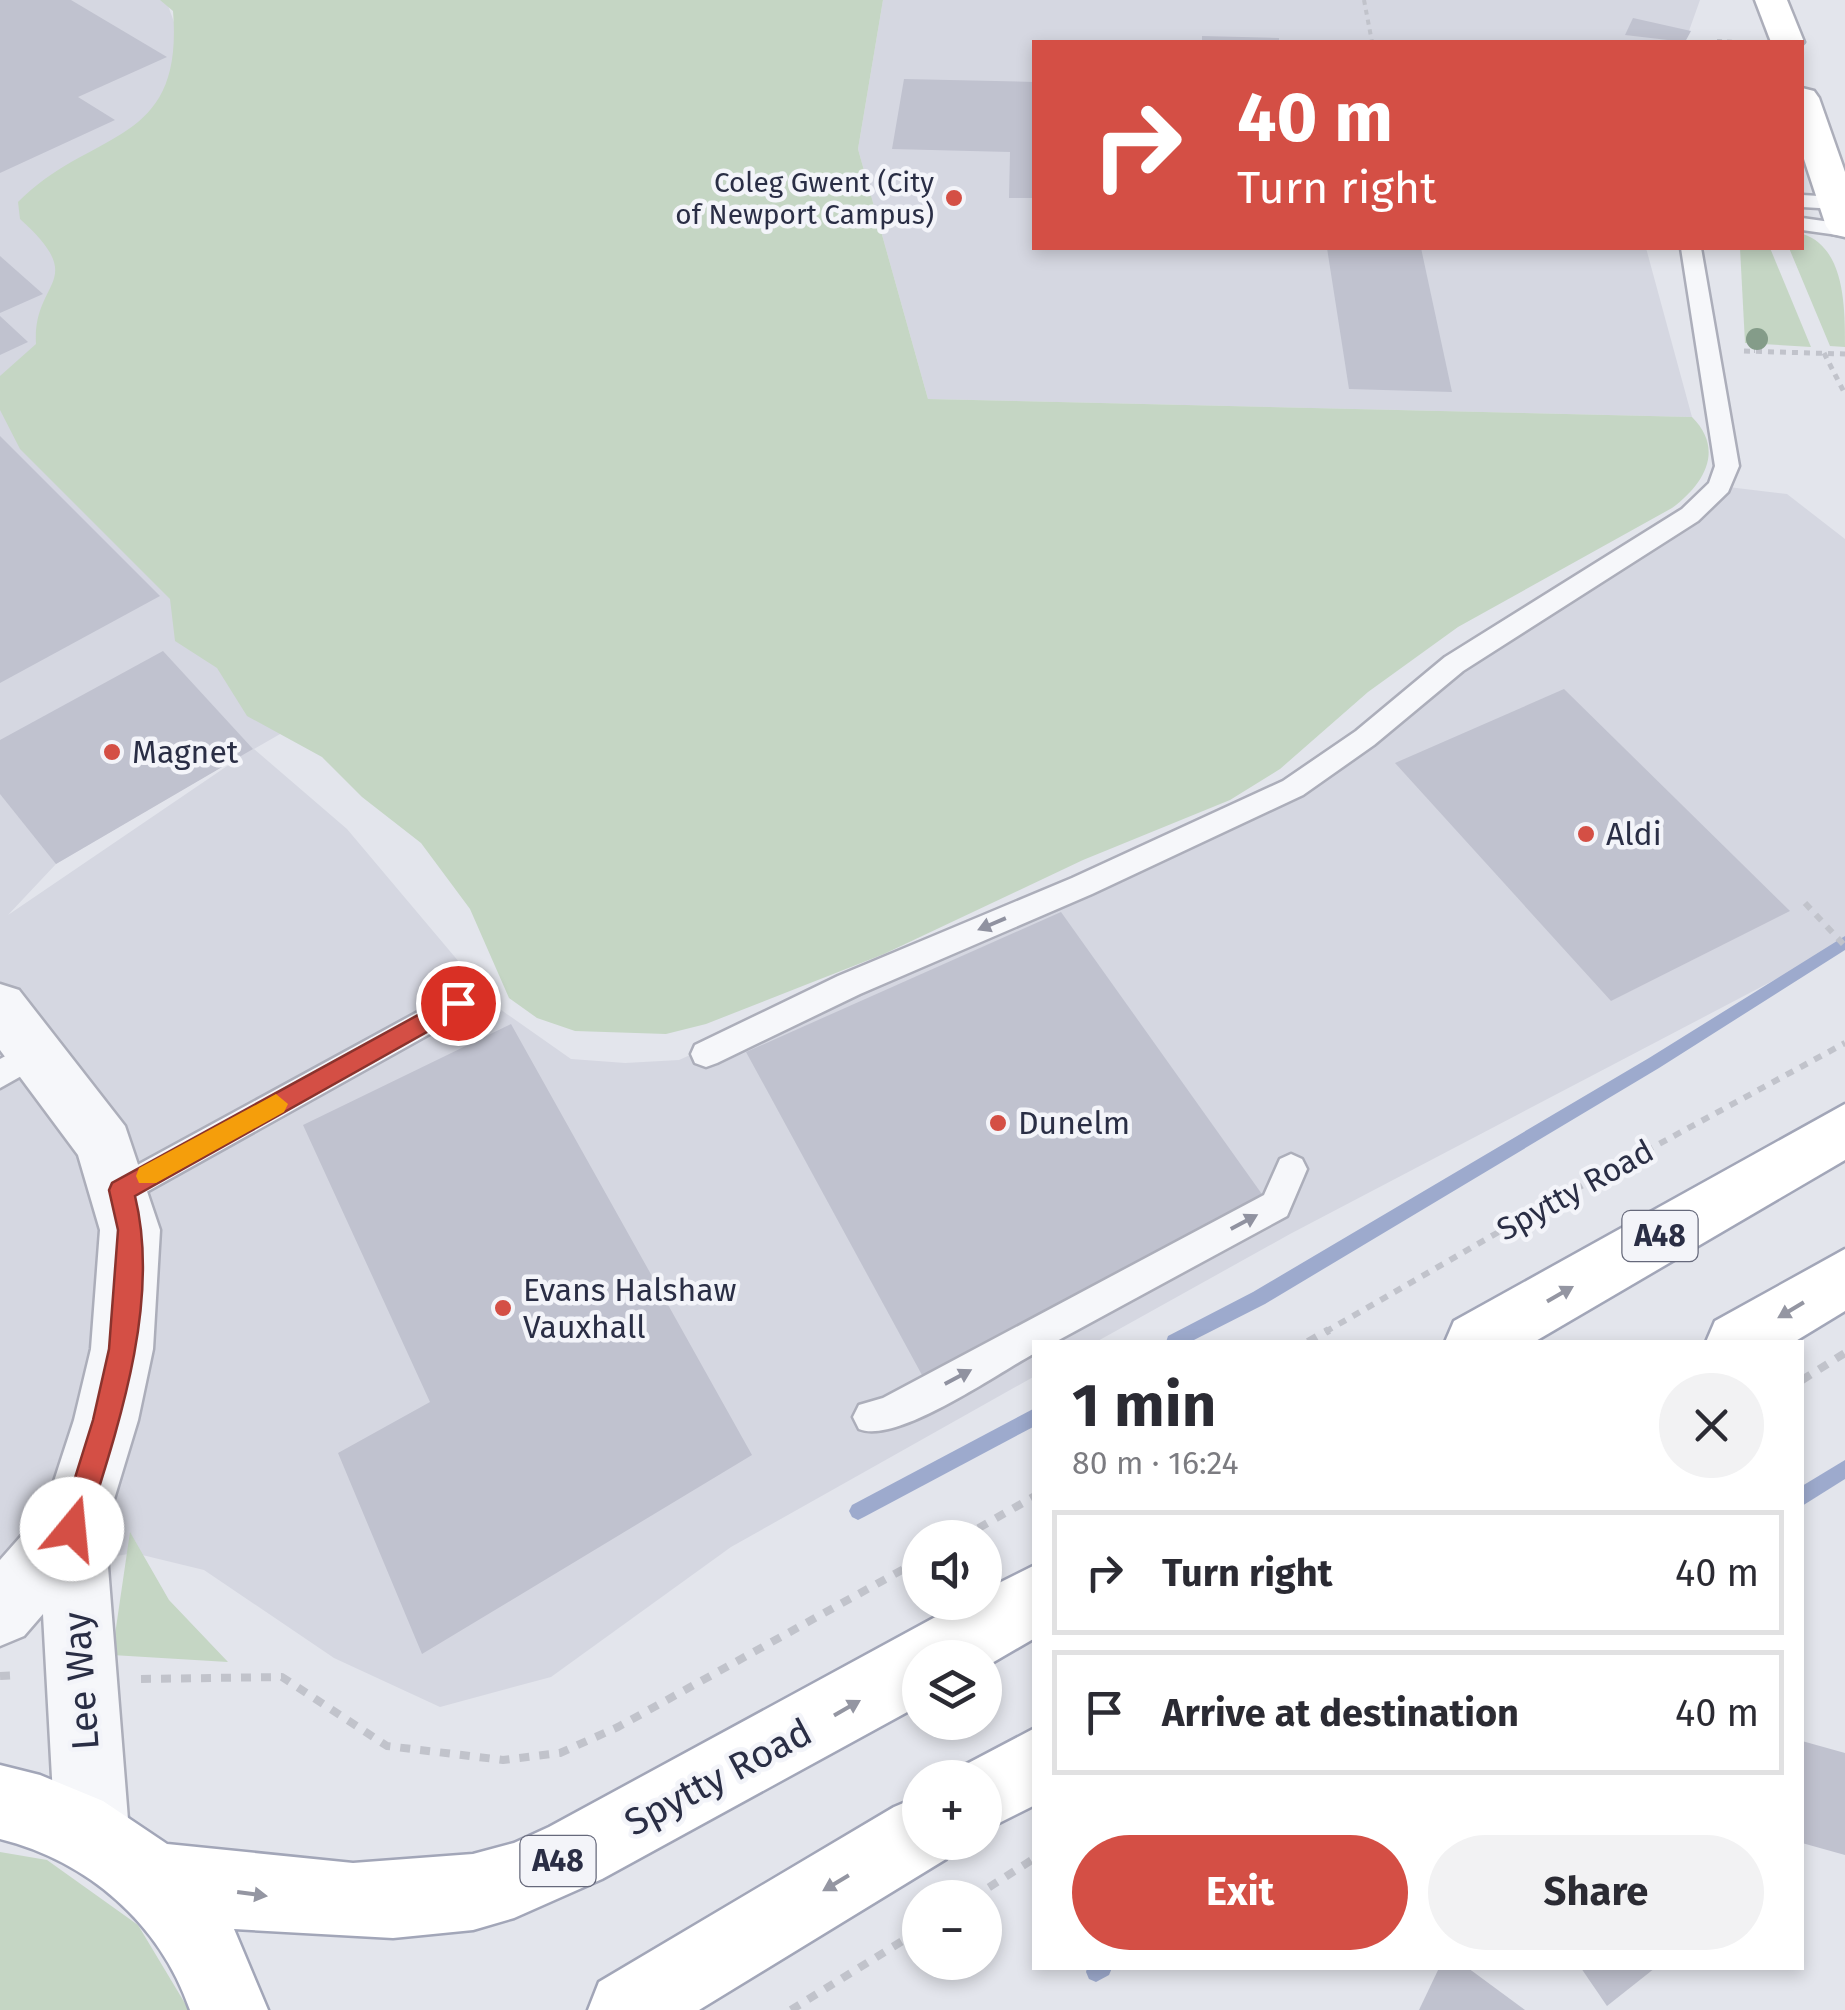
<!DOCTYPE html>
<html lang="en">
<head>
<meta charset="utf-8">
<style>
  :root { --surface:#fff; --page:#f2f2f3; --text:#2b2b33; --muted:#7c7c81; --line:#e1e1e2; --accent:#d44f45 }
  body { margin:0; font-family:"Fira Sans",sans-serif; background:var(--page); color:var(--text); height:100vh; display:flex; flex-direction:column; font-size:38px; white-space:nowrap }
  * { box-sizing:border-box; margin:0 }
  p { font-size:32px; color:var(--muted) }
  .icon { flex:none; width:55px; height:55px; fill:none; stroke:currentColor; stroke-width:2; stroke-linecap:round; stroke-linejoin:round }
  .map { position:relative; flex:1; overflow:hidden }
  .panel { position:absolute; left:1032px; top:1340px; width:772px; height:630px; display:flex; flex-direction:column; background:var(--surface); border-radius:0px; box-shadow:0 5px 15px #0003 }
  .panel>* { flex:none }
  .guide { position:absolute; left:1032px; top:40px; width:772px; height:210px; border-radius:0px; box-shadow:0 5px 15px #0003; background:#d44f45; color:#fff; overflow:hidden }
  .buttons { position:absolute; left:902px; top:1520px; display:grid; gap:20px }
  .buttons a { display:grid; place-items:center; width:100px; height:100px; border-radius:50%; background:var(--surface); box-shadow:0 5px 15px #0003; font-size:50px }
  .pin { position:absolute; display:grid; place-items:center; width:85px; height:85px; color:#fff; margin:-42px; border:5px solid #fff; border-radius:50%; box-shadow:0 2px 10px #0007 }
  .me { position:absolute; width:110px; margin:-55px; rotate:17deg; stroke-linejoin:round; filter:drop-shadow(0 0 8px #0008) }
  .turn { display:flex; align-items:center; gap:35px; height:210px; padding:0 40px; font-size:45px }
  .turn .icon { width:130px; height:130px; stroke-width:2.5 }
  .turn b { display:block; font-size:70px; line-height:85px }
  .round { display:grid; place-items:center; flex:none; width:105px; height:105px; border-radius:52px; background:var(--page) }
  .headline { display:flex; align-items:center; justify-content:space-between; height:170px; padding:0 40px }
  h1 { font-size:60px; font-weight:700; line-height:75px }
  .button { display:flex; gap:20px; margin-top:auto; padding:20px 40px }
  .button a { flex:1; height:115px; border-radius:60px; background:var(--accent); color:#fff; font-size:40px; font-weight:700; line-height:115px; text-align:center }
  .button a+a { background:var(--page); color:var(--text) }
  ul { padding:0; list-style:none }
  li { display:flex; align-items:center; gap:30px; height:125px; margin:0 20px 15px; padding:0 20px; border:5px solid var(--line); border-radius:0px }
  li div { flex:1 }
  li b { display:block; font-size:38px }
  li em { font-style:normal }
  .map>svg:first-child { display:block }
  .built { fill:#d5d7e1; fill-rule:evenodd }
  .green { fill:#c5d6c4 }
  .lines { fill:none; stroke-linecap:round; stroke-linejoin:round }
  .stream { fill:#9daacd; fill-rule:evenodd }
  .building { fill:#c0c2cf }
  .lane-casing { stroke:#acaeba; stroke-width:5 }
  .street-casing { stroke:#acaeba; stroke-width:5 }
  .secondary-casing { stroke:#acaeba; stroke-width:5 }
  .primary-casing { stroke:#a2a6b8; stroke-width:5 }
  .path-far3 { stroke:#c1c3cb; stroke-width:4; stroke-dasharray:5 5; stroke-linecap:butt }
  .path-far2 { stroke:#c1c3cb; stroke-width:5; stroke-dasharray:6 6; stroke-linecap:butt }
  .path-far1 { stroke:#c1c3cb; stroke-width:6; stroke-dasharray:8 8; stroke-linecap:butt }
  .path { stroke:#c1c3cb; stroke-width:8; stroke-dasharray:10 10; stroke-linecap:butt }
  .lane { fill:#f6f7fa; fill-rule:evenodd }
  .street { fill:#f6f7fa; fill-rule:evenodd }
  .secondary { fill:#fff; fill-rule:evenodd }
  .primary { fill:#fff; fill-rule:evenodd }
  .tree { fill:#849c89 }
  .oneway { fill:#9092a0 }
  .oneway2 { fill:#9496a2 }
  .route { fill:#d44f45; stroke:#8a332d; stroke-width:2.5 }
  .slow { fill:#f59e0b }
  .poi-dot { fill:#d44f45; stroke:#f3f4f9; stroke-width:4 }
  .labels { text-anchor:middle; dominant-baseline:central; stroke-width:9; stroke-linejoin:round; paint-order:stroke }
  .far-poi-label { font-size:28px; fill:#2a2e45; stroke:#f3f4f9; text-anchor:end }
  .shield { fill:#f3f4f9; stroke:#66697b; stroke-width:2.5 }
  .shield-label { font-size:30px; font-weight:bold; fill:#2a2e45 }
  .poi-label { font-size:32px; fill:#2a2e45; stroke:#f3f4f9; text-anchor:start }
  .street-label { font-size:32px; fill:#2a2e45; stroke:#f3f4f9 }
  .near-street-label { font-size:38px; fill:#2a2e45; stroke:#f3f4f9 }
</style>
</head>
<body>
<div class="map">
<svg width="1845" height="2010" viewBox="0 0 1845 2010">
  <rect width="100%" height="100%" fill="#e3e5ec"/>
  <g class="built">
    <path d="M 0,0 L 166,0 L 195,80 L 329,706 L 254,749 L 347,829 L 497,1007 L 571,1059 L 625,1063 L 679,1060 L 1293,788 L 1720,486 L 1787,494 L 1845,539 L 1845,943 L 1290,1234 L 1096,1342 L 1035,1342 L 1035,1376 L 731,1547 L 551,1677 L 440,1707 L 334,1658 L 204,1570 L 134,1553 L 0,1576 ZM 235,759 L 236,760 L 8,915 L 56,864 Z"/>
    <polygon points="883,0 1700,0 1685,42 1035,42 1035,248 1646,248 1692,417 928,399 858,149"/>
  </g>
  <g class="green">
    <path d="M 160,0 L 883,0 L 858,149 L 928,399 L 1692,417 C 1725,450 1704,484 1672,508 L 1458,627 L 1368,692 L 1280,769 L 1230,800 L 1083,860 L 884,954 L 706,1024 L 666,1034 L 575,1031 L 537,1018 L 509,998 L 470,909 L 421,843 L 362,797 L 322,757 L 247,716 L 217,668 L 175,641 L 170,599 L 20,449 L 0,410 L 0,376 L 36,344 C 32,279 91,283 20,219 L 18,202 C 93,127 184,148 173,11 Z"/>
    <path d="M 1803,234 C 1845,248 1845,307 1845,347 L 1830,346 L 1789,248 L 1802,248 Z"/>
    <polygon points="1740,248 1770,248 1811,347 1745,343"/>
    <polygon points="130,1532 169,1600 228,1662 112,1655"/>
    <polygon points="0,1852 47,1860 138,1925 189,2010 0,2010"/>
  </g>
  <g class="lines">
    <g class="stream">
      <polygon points="1845,936 1845,950 1659,1068 1265,1304 1190,1342 1166,1342 1168,1336 1253,1292 1649,1058"/>
      <polygon points="1035,1408 1035,1426 864,1517 858,1520 852,1517 849,1511 852,1505"/>
      <polygon points="1845,1460 1845,1479 1802,1506 1802,1486"/>
      <polygon points="1087,1968 1112,1968 1109,1975 1096,1982 1089,1979 1086,1972"/>
    </g>
  </g>
  <g class="building">
    <polygon points="0,0 71,0 167,57 78,97 115,120 0,173"/>
    <polygon points="1633,18 1691,31 1685,42 1625,35"/>
    <polygon points="1202,36 1279,38 1279,42 1202,42"/>
    <polygon points="904,79 1035,82 1035,198 1009,198 1010,152 892,149"/>
    <polygon points="1327,248 1421,248 1452,392 1349,389"/>
    <polygon points="0,256 43,294 0,313"/>
    <polygon points="0,316 28,342 0,355"/>
    <polygon points="0,436 160,596 0,683"/>
    <polygon points="163,651 253,749 56,864 0,794 0,740"/>
    <polygon points="1564,689 1790,911 1611,1001 1395,763"/>
    <polygon points="1061,912 1264,1197 922,1375 746,1052"/>
    <polygon points="511,1024 752,1455 422,1654 338,1453 430,1402 303,1125"/>
    <polygon points="1802,1741 1845,1753 1845,1855 1802,1843"/>
    <polygon points="1439,1968 1468,1968 1525,2010 1419,2010"/>
    <polygon points="1581,1968 1655,1968 1607,2006"/>
  </g>
  <g class="lines">
    <g class="lane-casing">
      <g id="lane">
        <polygon points="1802,195 1836,197 1845,204 1836,209 1802,207"/>
        <polygon points="1802,218 1845,224 1845,236 1802,230"/>
        <polygon points="1681,248 1701,248 1739,466 1728,492 1698,521 1463,671 1374,745 1303,795 1092,894 860,994 717,1063 706,1067 695,1063 691,1054 695,1045 838,976 1072,878 1283,781 1356,731 1445,657 1682,509 1709,483 1715,466"/>
        <polygon points="458,990 469,994 473,1003 469,1012 132,1200 121,1205 110,1200 105,1190 110,1180"/>
        <polygon points="37,1039 48,1043 52,1052 48,1061 0,1088 0,1059"/>
        <path d="M 1291,1154 L 1302,1159 L 1307,1169 L 1287,1216 L 1055,1342 L 1035,1342 L 1035,1353 C 998,1373 896,1445 859,1429 L 853,1417 L 859,1405 L 883,1398 L 1264,1195 L 1280,1159 Z"/>
      </g>
    </g>
    <g class="street-casing">
      <polygon id="street" points="0,984 19,990 125,1126 160,1230 153,1349 138,1420 105,1529 129,1832 118,1858 92,1869 66,1858 55,1832 43,1614 24,1636 0,1646 0,1560 45,1509 74,1420 91,1349 100,1230 78,1155 0,1050"/>
    </g>
    <g class="secondary-casing">
      <g id="secondary">
        <polygon points="1755,0 1787,0 1804,42 1802,44 1771,42"/>
        <polygon points="1802,88 1814,91 1819,98 1845,172 1845,237 1832,234 1826,226 1802,153"/>
      </g>
    </g>
    <g class="primary-casing">
      <g id="primary">
        <polygon points="1845,1104 1845,1160 1534,1342 1445,1342 1454,1321"/>
        <polygon points="1845,1249 1845,1311 1794,1342 1706,1342 1715,1321"/>
        <path d="M 1035,1565 L 1035,1638 L 985,1667 L 985,1658 L 920,1658 L 920,1705 L 602,1879 L 514,1918 L 473,1930 L 393,1938 L 234,1929 L 268,2010 L 190,2010 C 160,1923 88,1861 0,1839 L 0,1765 L 40,1775 L 103,1801 L 167,1844 L 353,1863 L 473,1854 L 514,1843 L 549,1827 L 963,1602 L 985,1602 L 985,1590 Z"/>
        <polygon points="1035,1728 1035,1805 985,1830 985,1778 955,1778 959,1768"/>
        <polygon points="920,1796 920,1842 953,1842 946,1859 699,2010 588,2010 599,1982 894,1807"/>
      </g>
    </g>
    <g class="path-far3">
      <polyline points="1364,0 1372,42"/>
      <polyline points="1717,41 1737,42"/>
      <polyline points="1744,351 1755,351"/>
    </g>
    <g class="path-far2">
      <polyline points="1744,351 1845,354"/>
      <polyline points="1824,353 1845,394"/>
    </g>
    <g class="path-far1">
      <polyline points="1805,903 1845,946"/>
      <polyline points="1325,1332 1530,1214 1845,1043"/>
    </g>
    <g class="path">
      <polyline points="1308,1342 1329,1330"/>
      <polyline points="1802,1380 1845,1353"/>
      <polyline points="961,1538 1035,1496"/>
      <polyline points="0,1676 19,1675"/>
      <polyline points="141,1679 282,1677 387,1746 503,1760 560,1753 618,1727 920,1560"/>
      <polyline points="972,1898 1035,1858"/>
      <polyline points="791,2010 920,1930"/>
    </g>
    <use href="#lane" class="lane"/>
    <use href="#street" class="street"/>
    <use href="#secondary" class="secondary"/>
    <use href="#primary" class="primary"/>
  </g>
  <circle class="tree" cx="1757" cy="339" r="11"/>
  <defs><path id="oneway-solid" d="M-6-.8H1V-3.2L6.5 0L1 3.2V.8H-6Z" transform="scale(2.5)"/></defs>
  <g class="oneway">
    <use href="#oneway-solid" transform="translate(992 924) rotate(157)"/>
    <use href="#oneway-solid" transform="translate(1244 1222) rotate(-28)"/>
    <use href="#oneway-solid" transform="translate(958 1377) rotate(-28)"/>
  </g>
  <g class="oneway2">
    <use href="#oneway-solid" transform="translate(1560 1294) rotate(-30)"/>
    <use href="#oneway-solid" transform="translate(1791 1310) rotate(149)"/>
    <use href="#oneway-solid" transform="translate(847 1708) rotate(-30)"/>
    <use href="#oneway-solid" transform="translate(836 1883) rotate(149)"/>
    <use href="#oneway-solid" transform="translate(252 1894) rotate(8)"/>
  </g>
  <path class="route" d="M 458,993 L 466,996 L 466,1010 L 135,1196 C 161,1302 118,1427 86,1529 L 82,1539 L 72,1543 L 63,1539 L 59,1529 L 93,1420 L 109,1349 L 118,1230 L 109,1190 L 112,1183 Z"/>
  <polygon class="slow" points="276,1094 288,1104 284,1112 156,1183 139,1183 136,1176 139,1168"/>
  <g class="poi-dot">
    <circle cx="954" cy="198" r="10"/>
    <circle cx="112" cy="752" r="10"/>
    <circle cx="1586" cy="834" r="10"/>
    <circle cx="998" cy="1123" r="10"/>
    <circle cx="503" cy="1308" r="10"/>
  </g>
  <g class="labels">
    <g class="far-poi-label">
      <text x="934" y="182">Coleg Gwent (City<tspan x="934" dy="32">of Newport Campus)</tspan></text>
    </g>
    <g class="shield">
      <rect x="1622.5" y="1211" width="75" height="50" rx="8"/>
      <rect x="520.5" y="1836" width="75" height="50" rx="8"/>
    </g>
    <g class="shield-label">
      <text x="1660" y="1236">A48</text>
      <text x="558" y="1861">A48</text>
    </g>
    <g class="poi-label">
      <text x="132" y="752">Magnet</text>
      <text x="1606" y="834">Aldi</text>
      <text x="1018" y="1123">Dunelm</text>
      <text x="523" y="1290">Evans Halshaw<tspan x="523" dy="37">Vauxhall</tspan></text>
    </g>
    <g class="street-label">
      <text transform="translate(1575 1190) rotate(-29)">Spytty Road</text>
    </g>
    <g class="near-street-label">
      <text transform="translate(81 1681) rotate(-94)">Lee Way</text>
      <text transform="translate(718 1777) rotate(-28)">Spytty Road</text>
    </g>
  </g>
</svg>
<div class="buttons">
<a><svg class="icon" aria-label="sound" viewBox="0 0 24 24"><path d="M4 9h4l5-4v14l-5-4H4zM17 9q2 3 0 6"/></svg></a>
<a><svg class="icon" aria-label="layers" viewBox="0 0 24 24"><path d="M12 4l9 5-9 5-9-5zM3 14l9 5 9-5"/></svg></a>
<a>+</a>
<a>−</a>
</div>
<div class="pin" style="left:458px;top:1003px;background:#d93025"><svg class="icon" aria-label="arrive" viewBox="0 0 24 24"><path d="M6 21V4h12l-3 4 3 4H6"/></svg></div>
<svg class="me" style="left:72px;top:1529px" viewBox="-20 -20 40 40"><circle r="19" fill="#fff"/><path d="M0-13L10 11 0 6-10 11z" fill="#d44f45"/></svg>
<div class="guide">
<div class="turn"><svg class="icon" aria-label="right" viewBox="0 0 24 24"><path d="M7 20v-9h11M14 6l5 5-5 5"/></svg><div><b>40 m</b>Turn right</div></div>
</div>
<section class="panel">
<div class="headline"><div><h1>1 min</h1><p>80 m · 16:24</p></div><a class="round"><svg class="icon" aria-label="close" viewBox="0 0 24 24"><path d="M6 6l12 12M18 6L6 18"/></svg></a></div>
<ul>
<li><svg class="icon" aria-label="right" viewBox="0 0 24 24"><path d="M7 20v-9h11M14 6l5 5-5 5"/></svg><div><b>Turn right</b></div><em>40 m</em></li>
<li><svg class="icon" aria-label="arrive" viewBox="0 0 24 24"><path d="M6 21V4h12l-3 4 3 4H6"/></svg><div><b>Arrive at destination</b></div><em>40 m</em></li>
</ul>
<div class="button"><a>Exit</a><a>Share</a></div>
</section>
</div>
</body>
</html>
